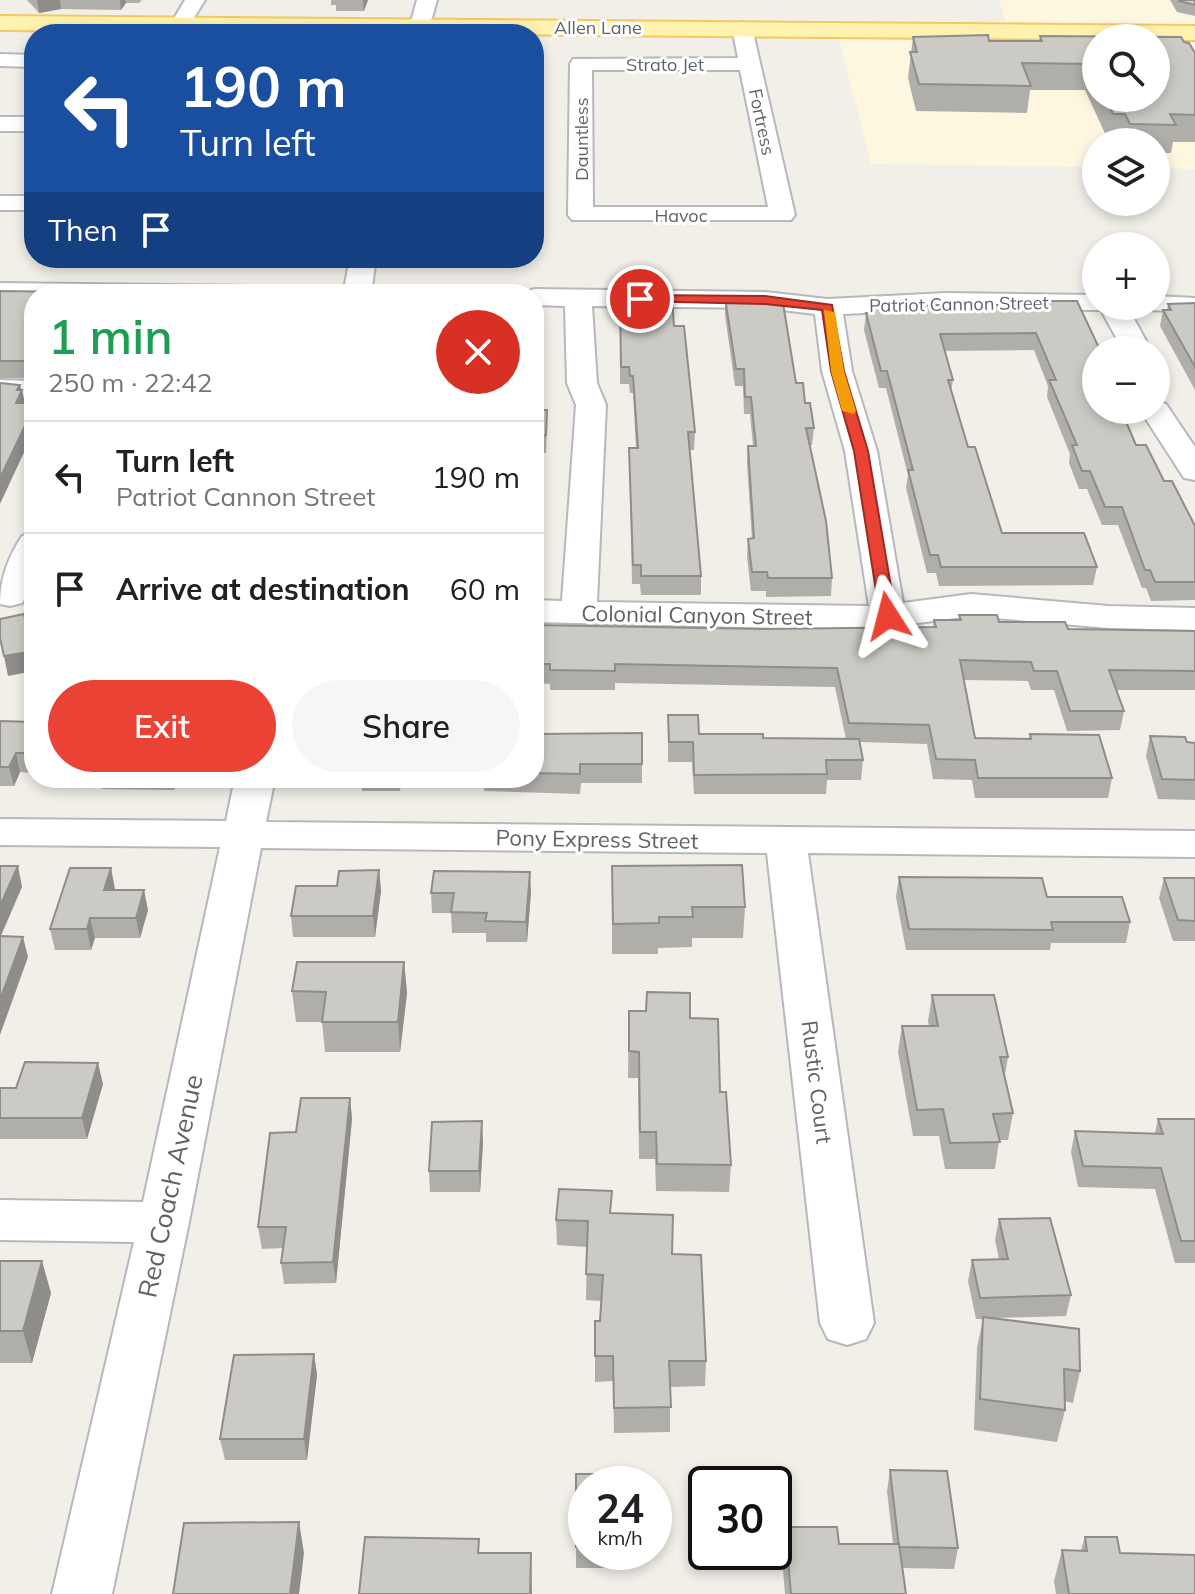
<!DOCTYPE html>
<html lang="en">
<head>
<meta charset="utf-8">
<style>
  :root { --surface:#fff; --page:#f6f6f6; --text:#202124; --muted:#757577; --line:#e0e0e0; --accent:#ea4335 }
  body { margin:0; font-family:Mulish,sans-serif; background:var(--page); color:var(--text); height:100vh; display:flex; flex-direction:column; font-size:30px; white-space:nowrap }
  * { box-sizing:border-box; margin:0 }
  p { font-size:26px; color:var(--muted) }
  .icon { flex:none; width:44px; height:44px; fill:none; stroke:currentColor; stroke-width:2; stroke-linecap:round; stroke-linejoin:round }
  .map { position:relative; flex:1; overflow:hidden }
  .side { position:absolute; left:24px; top:284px; width:520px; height:504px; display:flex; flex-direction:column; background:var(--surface); border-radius:32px; box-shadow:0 4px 12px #0003 }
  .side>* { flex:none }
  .guide { position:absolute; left:24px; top:24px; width:520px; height:244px; border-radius:32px; box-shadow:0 4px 12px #0003; background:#1a4fa0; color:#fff; overflow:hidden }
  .buttons { position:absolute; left:1082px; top:24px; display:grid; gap:16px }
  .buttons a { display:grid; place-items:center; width:88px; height:88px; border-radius:50%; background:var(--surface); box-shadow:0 4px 12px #0003; font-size:40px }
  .speed { position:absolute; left:568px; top:1466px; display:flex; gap:16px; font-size:40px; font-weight:700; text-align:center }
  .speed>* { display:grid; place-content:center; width:104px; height:104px; border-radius:50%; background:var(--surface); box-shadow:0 4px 12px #0003; line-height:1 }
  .speed small { font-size:20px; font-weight:400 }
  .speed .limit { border:4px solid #111; border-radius:12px; background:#fff; color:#111 }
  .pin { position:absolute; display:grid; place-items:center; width:68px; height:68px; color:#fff; margin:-34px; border:4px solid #fff; border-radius:50%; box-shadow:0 2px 8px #0007 }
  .me { position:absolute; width:88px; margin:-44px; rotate:351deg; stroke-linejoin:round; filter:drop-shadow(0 0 6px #0008) }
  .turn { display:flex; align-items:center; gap:28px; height:168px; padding:0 24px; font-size:36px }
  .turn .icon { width:104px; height:104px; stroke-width:2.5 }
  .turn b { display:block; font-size:56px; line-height:68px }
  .then { display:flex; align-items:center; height:76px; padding:0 24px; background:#0003; gap:16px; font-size:30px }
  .round { display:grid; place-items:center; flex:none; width:84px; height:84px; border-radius:42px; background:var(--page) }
  .head { display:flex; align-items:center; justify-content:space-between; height:136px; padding:0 24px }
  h1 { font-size:48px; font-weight:600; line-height:60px; color:#1e9e55 }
  .primary-button { display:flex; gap:16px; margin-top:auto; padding:16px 24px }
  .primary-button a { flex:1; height:92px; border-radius:48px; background:var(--accent); color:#fff; font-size:32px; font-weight:600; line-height:92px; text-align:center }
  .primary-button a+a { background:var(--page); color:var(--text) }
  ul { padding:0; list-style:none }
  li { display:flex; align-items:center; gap:24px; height:112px; padding:0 24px; border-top:2px solid var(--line) }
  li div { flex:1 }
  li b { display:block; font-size:30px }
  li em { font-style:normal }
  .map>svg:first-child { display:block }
  .commercial { fill:#fef7e0 }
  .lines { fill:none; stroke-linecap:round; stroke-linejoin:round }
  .minor-casing { stroke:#b5b8bc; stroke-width:4 }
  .major-casing { stroke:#f2c960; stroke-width:4 }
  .minor { fill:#fff; fill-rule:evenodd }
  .major { fill:#fff2af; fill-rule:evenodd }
  .wall { fill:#afaea9; fill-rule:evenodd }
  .shaded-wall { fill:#8f8d8a }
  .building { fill:#cccac5; stroke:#8f8d8a; stroke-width:2 }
  .route { fill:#ea4335; stroke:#982c22; stroke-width:2 }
  .slow { fill:#f59e0b }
  .labels { text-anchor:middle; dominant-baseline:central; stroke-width:6; stroke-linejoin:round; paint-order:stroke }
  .far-street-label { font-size:18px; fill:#5f6368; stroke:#fff }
  .street-label { font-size:22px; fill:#5f6368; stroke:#fff }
  .near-street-label { font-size:26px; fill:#5f6368; stroke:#fff }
</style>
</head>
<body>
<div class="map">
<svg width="1195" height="1594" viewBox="0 0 1195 1594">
  <rect width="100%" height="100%" fill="#f1efe8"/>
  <g class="commercial">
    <polygon points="999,0 1195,0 1195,25 1006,22"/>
    <polygon points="839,39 1096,40 1096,98 1156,98 1156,40 1195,40 1195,169 1156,168 1156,142 1096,142 1096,167 871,164"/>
  </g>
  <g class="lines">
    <g class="minor-casing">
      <g id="minor">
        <polygon points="185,0 205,0 187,29 173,29 170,25"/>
        <polygon points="417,0 437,0 432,18 421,34 401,34 412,18"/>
        <path d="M 742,22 L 752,28 L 795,215 L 791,220 L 572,220 L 568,215 L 570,64 L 573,59 L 738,58 L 732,28 ZM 592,70 L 740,70 L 768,207 L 593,207 Z"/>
        <polygon points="0,54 34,55 34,67 0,66"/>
        <rect x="0" y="117" width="34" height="14"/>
        <rect x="0" y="196" width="34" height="14"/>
        <polygon points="350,258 376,258 371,294 343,294"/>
        <polygon points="0,283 251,286 261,288 265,294 34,294 34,300 0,299"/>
        <path d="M 534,289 L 765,292 L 828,299 L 946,293 L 1096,295 L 1096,306 L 1127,306 L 1151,350 L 1123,350 L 1101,310 L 946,309 L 843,314 L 852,371 L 877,451 L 903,603 L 971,594 L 1108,606 L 1195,608 L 1195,630 L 1108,628 L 971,616 L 888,627 L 824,629 L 534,622 L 534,600 L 562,601 L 576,405 L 567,383 L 565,306 L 534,305 L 534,294 L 522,294 ZM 592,306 L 765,308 L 815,314 L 822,371 L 845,451 L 869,606 L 597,602 L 606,405 L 597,383 Z"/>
        <polygon points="1156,296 1195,298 1195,312 1146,310 1144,306 1156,306"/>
        <polygon points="0,380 34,381 34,399 0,398"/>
        <polygon points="1156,401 1166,404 1195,447 1195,480 1184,478 1140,410 1156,410"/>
        <path d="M 34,533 C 34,558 37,582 22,603 L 10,606 L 0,604 C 0,579 8,557 22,536 Z"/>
        <polygon points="235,778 275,778 266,822 1195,831 1195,857 808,853 874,1323 866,1339 847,1345 828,1339 820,1323 767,853 261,848 189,1222 112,1594 52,1594 134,1242 0,1240 0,1200 143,1202 220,847 0,845 0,819 226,821"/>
      </g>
    </g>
    <g class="major-casing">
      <polygon id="major" points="0,16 1195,26 1195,40 0,30"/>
    </g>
    <use href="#minor" class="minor"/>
    <use href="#major" class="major"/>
  </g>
  <g class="wall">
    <polygon points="27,0 142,0 139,3 126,3 121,10 61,9 39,13"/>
    <polygon points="331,0 368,0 364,11 336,11 336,5 331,5"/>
    <polygon points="1170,0 1195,0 1195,16 1177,12"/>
    <path d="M 988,35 L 989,41 L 1039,41 L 1040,36 L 1181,37 L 1184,42 L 1189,43 L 1195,53 L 1195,142 L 1173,142 L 1171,153 L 1156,153 L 1156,142 L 1109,142 L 1085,90 L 1030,90 L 1027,113 L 916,111 L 908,78 L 913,37 ZM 1096,38 L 1156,38 L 1156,98 L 1096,98 Z"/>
    <polygon points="0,291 73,292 73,294 34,294 34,378 0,378"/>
    <polygon points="620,297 674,326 695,432 694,450 690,450 701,576 701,595 641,595 640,584 632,584 629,448 636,448 633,393 630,393 629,384 620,384"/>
    <polygon points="725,298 773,303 796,383 805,403 814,428 812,445 810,445 832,578 831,596 766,597 766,591 751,591 747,557 748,539 752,539 747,463 748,446 753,446 750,414 744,414 743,386 735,386 725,315"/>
    <polygon points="1025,301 1096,350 1136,445 1164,481 1195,526 1195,600 1151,601 1146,588 1142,588 1118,525 1102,525 1087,489 1079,489 1069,463 1070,454 1047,397 1048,386 1034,350 944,351 953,380 951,392 968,447 1002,533 1097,567 1093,585 939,586 936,573 927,573 906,488 908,475 886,388 879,388 864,330 866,313 868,313 869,305 1025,305"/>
    <polygon points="1195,303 1195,390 1160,326 1163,310 1167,310 1168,304"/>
    <polygon points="534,305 540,322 536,381 540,398 539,410 547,427 546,453 536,453 534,493"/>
    <polygon points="959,615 999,622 1068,629 1195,631 1195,690 1116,690 1124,711 1120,730 1067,731 1054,690 1031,690 1028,681 964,680 975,738 1029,739 1030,734 1112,778 1108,798 975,798 972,780 933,779 927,744 860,742 863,760 861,780 827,780 826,794 694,794 692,762 668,762 668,715 699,734 763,738 846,739 835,687 615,683 615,690 550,690 550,684 534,683 534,625 762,629 933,627 934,620 959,620"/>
    <polygon points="0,721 34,722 34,773 20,772 14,786 0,786"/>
    <polygon points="642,733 642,783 581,783 580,794 484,791 483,778 534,778 534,734"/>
    <polygon points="1150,736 1195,743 1195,800 1158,799 1146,756"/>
    <polygon points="100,778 177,778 174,790 102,789"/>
    <polygon points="361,778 402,778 400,791 362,791"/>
    <polygon points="612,866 745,907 743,938 692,938 692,947 658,948 658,954 612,954"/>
    <polygon points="111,868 114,890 148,910 140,938 95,938 91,950 55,950 50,929"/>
    <polygon points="379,870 381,891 375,937 293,937 291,916 337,886"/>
    <polygon points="899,877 1047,897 1130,922 1126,943 1051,943 1050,950 906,950 896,897"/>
    <polygon points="1164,878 1195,878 1195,941 1173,941 1159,898"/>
    <polygon points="531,892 527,942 486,942 486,933 452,933 451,913 432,913 431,893"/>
    <polygon points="404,962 407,993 400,1052 325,1052 322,1022 296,1022 292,991"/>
    <polygon points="932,995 1008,1057 1005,1075 1013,1113 1008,1140 999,1140 995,1169 945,1169 939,1136 913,1136 898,1052 902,1026 929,1026 928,1021"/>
    <polygon points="629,1011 690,1018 720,1092 731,1165 729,1192 656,1191 655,1159 639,1159 638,1078 628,1078"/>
    <polygon points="103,1084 87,1139 0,1139 0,1088"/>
    <polygon points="350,1098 352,1119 336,1283 284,1284 281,1263 283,1248 262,1249 258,1227 296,1132"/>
    <polygon points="1158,1119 1195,1119 1195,1263 1175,1263 1155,1189 1078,1187 1071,1152 1075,1131 1155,1133"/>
    <polygon points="483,1142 480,1192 430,1192 429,1171"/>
    <polygon points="612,1213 672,1254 706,1361 705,1386 670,1387 670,1432 614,1433 613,1381 595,1382 595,1321 600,1321 601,1301 586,1300 587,1247 557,1245 556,1220"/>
    <polygon points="999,1219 1071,1295 1066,1316 995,1318 1080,1371 1073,1403 1064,1401 1065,1410 1057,1442 974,1430 977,1348 983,1319 976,1319 968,1281 972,1260 999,1259 995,1240"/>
    <polygon points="0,1261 51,1293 32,1363 0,1363"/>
    <polygon points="314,1354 317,1375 307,1460 225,1460 220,1439"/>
    <polygon points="890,1470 958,1548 954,1569 902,1568 906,1594 785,1594 782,1558 785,1527 839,1544 893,1544 887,1491"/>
    <polygon points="576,1474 586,1484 586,1552 631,1552 630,1568 576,1568"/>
    <polygon points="1085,1537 1120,1553 1195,1594 1056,1594 1054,1581 1062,1550 1081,1550"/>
  </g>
  <g class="shaded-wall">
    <polygon points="37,0 60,0 61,9 39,13"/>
    <polygon points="120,0 125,0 126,3 121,10"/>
    <polygon points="363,0 368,0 364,11"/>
    <polygon points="539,305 540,322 536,398 535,381"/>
    <polygon points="20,385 22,392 22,390 26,407 16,403 17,390"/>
    <polygon points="34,407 34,431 0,504 0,478"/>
    <polygon points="536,436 536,453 534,493 534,467"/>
    <polygon points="34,651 34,671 8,676 4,656"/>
    <polygon points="16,753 20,772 14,786 9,767"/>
    <polygon points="172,778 177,778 174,790"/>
    <polygon points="18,866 22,887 0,938 0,906"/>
    <polygon points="111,868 115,889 108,910 104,890"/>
    <polygon points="379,870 381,891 375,937 373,916"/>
    <polygon points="530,872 531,892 527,942 526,922"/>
    <polygon points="144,890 148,910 140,938 136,918"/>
    <polygon points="90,918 95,938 91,950 87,929"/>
    <polygon points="23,937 28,957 0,1035 0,1000"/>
    <polygon points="404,962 407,993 400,1052 398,1022"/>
    <polygon points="98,1063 103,1084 87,1139 82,1118"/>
    <polygon points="350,1098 352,1119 336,1283 333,1262"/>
    <polygon points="482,1121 483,1142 480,1192 479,1171"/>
    <polygon points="42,1261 51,1293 32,1363 23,1331"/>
    <polygon points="314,1354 317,1375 307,1460 304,1439"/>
    <polygon points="299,1522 304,1553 299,1594 290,1594"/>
    <polygon points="531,1553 532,1594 530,1594"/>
  </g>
  <g class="building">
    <polygon points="1179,0 1195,0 1195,5 1179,1"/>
    <polygon points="988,35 989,41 1042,41 1040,36 1181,37 1184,42 1189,43 1195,53 1195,115 1170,114 1176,125 1130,124 1125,114 1113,114 1105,98 1156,98 1156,38 1096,38 1096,79 1089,64 1022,63 1031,86 919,84 910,52 917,52 913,37"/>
    <polygon points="0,291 73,292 71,294 34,294 34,357 32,361 0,361"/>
    <polygon points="173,292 208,292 207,294 172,294"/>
    <polygon points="620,297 672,297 674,326 684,326 695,432 688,432 701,576 641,576 641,565 633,565 629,448 638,448 633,376 630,376 629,367 621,367"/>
    <polygon points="725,298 772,298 773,303 783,303 796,383 803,383 805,403 810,403 814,428 806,428 826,521 832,578 768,578 767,572 752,572 748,539 754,538 748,446 756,446 751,397 745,397 744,369 736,369"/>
    <polygon points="1025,301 1077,301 1100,350 1096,350 1096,410 1121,410 1136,445 1146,445 1164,481 1172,481 1195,526 1195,582 1155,582 1150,570 1145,570 1122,507 1105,507 1090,471 1082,471 1072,445 1077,445 1049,380 1056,380 1036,333 940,334 953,380 948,380 968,447 975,447 1002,533 1084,533 1097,567 941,567 938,555 930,555 908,470 913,470 887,371 881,371 866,313 871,313 869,305 1027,305"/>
    <polygon points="1195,303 1195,367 1163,310 1171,310 1168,304"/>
    <polygon points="534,305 539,305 535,381 539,381 538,410 547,410 546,435 536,436 534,467"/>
    <polygon points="0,383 20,385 17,390 22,390 16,403 34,403 34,407 0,478"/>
    <polygon points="24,614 25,619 34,617 34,651 4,656 0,638 0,619"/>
    <polygon points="959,615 997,615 999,622 1065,622 1068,629 1195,631 1195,671 1109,670 1124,711 1070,711 1057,671 1034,671 1031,662 960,660 975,738 1031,739 1030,734 1099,735 1112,778 978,778 975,760 936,759 929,725 849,723 837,668 615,664 615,671 550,670 550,664 534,664 534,625 762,629 936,627 934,620 961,620"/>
    <polygon points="668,715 698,715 699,734 763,734 763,738 859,739 863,760 826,760 827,774 694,775 693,742 669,742"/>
    <polygon points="0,721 34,722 34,753 16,753 9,767 0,767"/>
    <polygon points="642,733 642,764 580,764 580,774 534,773 534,734"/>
    <polygon points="1150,736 1185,737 1187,742 1195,743 1195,780 1162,779"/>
    <polygon points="742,865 745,907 692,907 693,917 659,917 659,923 613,924 612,866"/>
    <polygon points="0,866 18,866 0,906"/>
    <polygon points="70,868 111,868 104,890 144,890 136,918 90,918 87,929 50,929"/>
    <polygon points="379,870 373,916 291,916 296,886 337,886 339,871"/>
    <polygon points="434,871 530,872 526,922 485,921 487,913 451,912 454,893 431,893"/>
    <polygon points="899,877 1042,878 1047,897 1122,897 1130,922 1051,922 1053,930 909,929"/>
    <polygon points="1164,878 1195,878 1195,921 1178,920"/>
    <polygon points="0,936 23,937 0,1000"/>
    <polygon points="297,962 404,962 398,1022 322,1022 326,992 292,991"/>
    <polygon points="647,992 690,993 690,1018 718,1019 720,1092 726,1092 731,1165 657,1164 656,1132 640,1132 639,1052 629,1051 629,1011 646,1011"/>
    <polygon points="932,995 994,995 1008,1057 1000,1057 1013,1113 993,1114 1000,1142 950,1143 943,1109 917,1110 902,1026 938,1026"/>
    <polygon points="25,1062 98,1063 82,1118 0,1118 0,1088 16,1088"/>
    <polygon points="301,1098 350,1098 333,1262 281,1263 286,1227 258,1227 270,1133 296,1132"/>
    <polygon points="1158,1119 1195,1119 1195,1241 1181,1241 1161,1168 1083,1166 1075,1131 1163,1134"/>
    <polygon points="482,1121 479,1171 429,1171 432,1122"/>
    <polygon points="559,1189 612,1191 610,1213 673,1215 672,1254 701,1255 706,1361 669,1361 671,1407 614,1408 613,1356 595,1356 595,1321 600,1321 603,1275 586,1274 588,1221 556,1220"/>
    <polygon points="1050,1218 1071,1295 980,1298 972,1260 1008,1259 999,1219"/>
    <polygon points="0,1261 42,1261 23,1331 0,1331"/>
    <polygon points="983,1317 1079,1329 1080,1371 1064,1369 1065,1410 980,1399"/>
    <polygon points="314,1354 304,1439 220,1439 234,1355"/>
    <polygon points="890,1470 947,1471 958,1548 899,1547"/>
    <polygon points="576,1474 630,1474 630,1484 586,1484 586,1547 576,1547"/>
    <polygon points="299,1522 290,1594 173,1594 184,1523"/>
    <polygon points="785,1527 837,1527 839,1544 899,1544 906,1594 791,1594"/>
    <polygon points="365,1537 479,1539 478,1553 531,1553 530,1594 359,1594"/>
    <polygon points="1085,1537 1117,1537 1120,1553 1195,1555 1195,1594 1069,1594 1062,1550 1087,1551"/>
  </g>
  <polygon class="route" points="640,295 765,296 832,305 844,371 868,451 896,616 894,619 883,619 880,616 854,451 831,371 822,310 765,304 635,301 635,296"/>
  <polygon class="slow" points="824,310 835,312 844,371 856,411 854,414 842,411 831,371"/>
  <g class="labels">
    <g class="far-street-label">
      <text x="598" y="27">Allen Lane</text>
      <text x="665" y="64">Strato Jet</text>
      <text transform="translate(762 122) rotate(78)">Fortress</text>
      <text transform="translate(581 139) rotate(-90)">Dauntless</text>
      <text x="681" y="215">Havoc</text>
      <text transform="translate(959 304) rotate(-1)">Patriot Cannon Street</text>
    </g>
    <g class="street-label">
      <text transform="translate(697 615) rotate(1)">Colonial Canyon Street</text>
      <text transform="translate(597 839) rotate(1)">Pony Express Street</text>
      <text transform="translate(817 1082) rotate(83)">Rustic Court</text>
    </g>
    <g class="near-street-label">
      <text transform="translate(170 1186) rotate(-78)">Red Coach Avenue</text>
    </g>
  </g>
</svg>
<div class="buttons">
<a><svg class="icon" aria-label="search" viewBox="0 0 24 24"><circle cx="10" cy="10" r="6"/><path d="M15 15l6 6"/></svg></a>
<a><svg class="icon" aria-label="layers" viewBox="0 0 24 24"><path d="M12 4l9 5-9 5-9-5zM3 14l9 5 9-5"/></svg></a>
<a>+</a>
<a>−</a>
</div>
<div class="speed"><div>24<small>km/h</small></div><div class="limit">30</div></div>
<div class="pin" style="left:640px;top:299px;background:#d93025"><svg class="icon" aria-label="arrive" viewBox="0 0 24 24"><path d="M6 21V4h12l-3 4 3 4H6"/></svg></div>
<svg class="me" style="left:888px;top:616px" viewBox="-20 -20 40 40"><path d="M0-17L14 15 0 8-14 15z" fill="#ea4335" stroke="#fff" stroke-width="4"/></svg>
<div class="guide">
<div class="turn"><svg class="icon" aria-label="left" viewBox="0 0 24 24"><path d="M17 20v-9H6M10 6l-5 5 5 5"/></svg><div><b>190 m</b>Turn left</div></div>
<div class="then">Then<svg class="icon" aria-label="arrive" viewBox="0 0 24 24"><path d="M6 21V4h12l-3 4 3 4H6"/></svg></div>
</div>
<section class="side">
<div class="head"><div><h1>1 min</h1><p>250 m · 22:42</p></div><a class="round" style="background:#d93025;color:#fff"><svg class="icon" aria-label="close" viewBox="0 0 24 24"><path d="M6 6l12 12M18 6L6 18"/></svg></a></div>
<ul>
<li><svg class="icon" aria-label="left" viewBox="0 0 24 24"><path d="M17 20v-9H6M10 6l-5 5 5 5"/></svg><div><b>Turn left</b><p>Patriot Cannon Street</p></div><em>190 m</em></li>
<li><svg class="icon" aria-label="arrive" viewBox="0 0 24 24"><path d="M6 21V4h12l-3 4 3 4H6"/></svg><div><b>Arrive at destination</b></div><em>60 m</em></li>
</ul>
<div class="primary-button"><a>Exit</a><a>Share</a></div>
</section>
</div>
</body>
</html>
